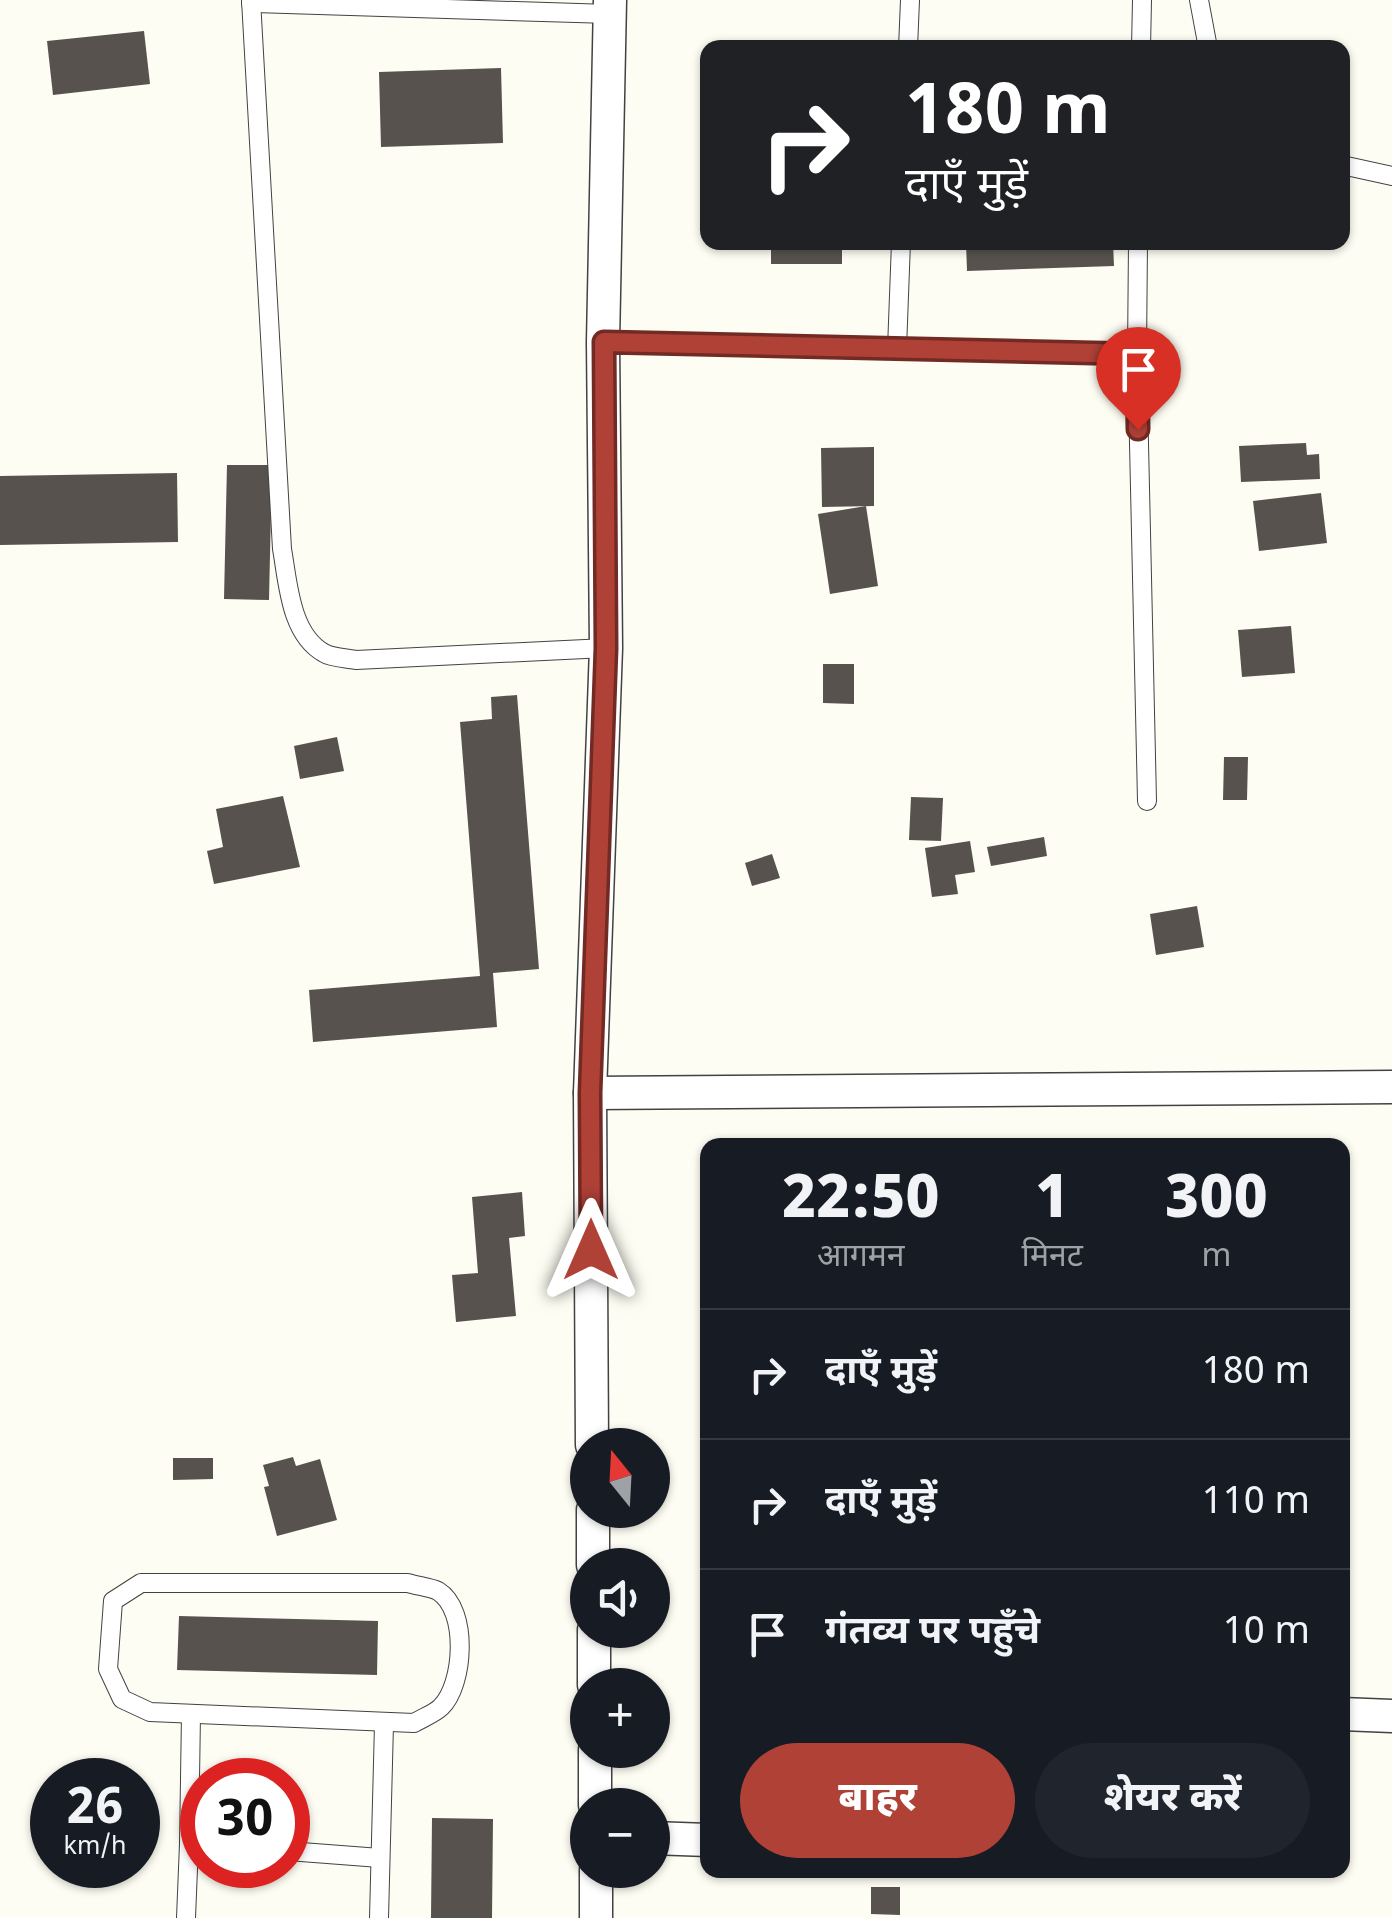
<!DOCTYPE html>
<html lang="hi">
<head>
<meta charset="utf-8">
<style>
  :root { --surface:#171b24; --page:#20242c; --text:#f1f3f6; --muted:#9ea1a6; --line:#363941; --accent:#b04137 }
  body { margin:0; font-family:Georgia,"Noto Sans Devanagari",serif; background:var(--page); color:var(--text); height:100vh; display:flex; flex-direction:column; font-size:38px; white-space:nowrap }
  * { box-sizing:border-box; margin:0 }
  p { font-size:32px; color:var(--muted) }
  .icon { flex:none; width:55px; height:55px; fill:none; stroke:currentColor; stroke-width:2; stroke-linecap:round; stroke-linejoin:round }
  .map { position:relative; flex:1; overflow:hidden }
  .side { position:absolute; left:700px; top:1138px; width:650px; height:740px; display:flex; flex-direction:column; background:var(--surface); border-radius:20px; box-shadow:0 2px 8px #0004 }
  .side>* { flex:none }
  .banner { position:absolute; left:700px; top:40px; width:650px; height:210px; border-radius:20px; box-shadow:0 2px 8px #0004; background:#202124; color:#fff; overflow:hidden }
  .needle { width:65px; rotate:342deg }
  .fabs { position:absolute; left:570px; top:1428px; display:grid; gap:20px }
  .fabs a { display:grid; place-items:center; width:100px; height:100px; border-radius:50%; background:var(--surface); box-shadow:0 2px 8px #0004; font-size:50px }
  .speed { position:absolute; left:30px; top:1758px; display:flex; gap:20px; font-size:50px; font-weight:700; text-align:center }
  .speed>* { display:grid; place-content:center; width:130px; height:130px; border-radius:50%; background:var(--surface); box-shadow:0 2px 8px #0004; line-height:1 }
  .speed small { font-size:25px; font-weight:400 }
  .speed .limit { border:15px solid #d22; background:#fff; color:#111 }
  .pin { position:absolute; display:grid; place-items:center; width:85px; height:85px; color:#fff; margin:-102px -42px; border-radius:50% 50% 50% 0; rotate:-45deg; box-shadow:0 0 10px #0007 }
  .pin .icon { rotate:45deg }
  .me { position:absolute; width:110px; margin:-55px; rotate:0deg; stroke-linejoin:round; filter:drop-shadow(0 0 8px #0008) }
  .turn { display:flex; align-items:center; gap:35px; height:210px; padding:0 40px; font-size:45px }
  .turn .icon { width:130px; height:130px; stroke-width:2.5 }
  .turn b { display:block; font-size:70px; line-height:85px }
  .eta { display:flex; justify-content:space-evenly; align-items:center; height:170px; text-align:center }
  .eta b { font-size:60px; font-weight:800; line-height:70px }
  .primary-button { display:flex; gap:20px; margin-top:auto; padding:20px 40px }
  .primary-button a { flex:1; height:115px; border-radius:60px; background:var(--accent); color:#fff; font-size:40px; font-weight:800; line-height:115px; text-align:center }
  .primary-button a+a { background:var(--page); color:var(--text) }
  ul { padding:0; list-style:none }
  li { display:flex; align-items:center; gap:30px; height:130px; padding:0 40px; border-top:2px solid var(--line) }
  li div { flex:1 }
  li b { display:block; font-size:38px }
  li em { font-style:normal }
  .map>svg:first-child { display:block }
  .building { fill:#57524d }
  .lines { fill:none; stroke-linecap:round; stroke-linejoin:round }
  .lane-casing { stroke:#424242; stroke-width:20 }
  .street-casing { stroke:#424242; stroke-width:35 }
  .lane { stroke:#fff; stroke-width:18 }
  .street { stroke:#fff; stroke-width:32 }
  .route-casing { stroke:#722a24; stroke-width:25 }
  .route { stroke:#b04137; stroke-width:18 }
</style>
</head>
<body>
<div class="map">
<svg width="1392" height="1918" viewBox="0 0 1392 1918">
  <rect width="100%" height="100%" fill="#fdfdf3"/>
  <g class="building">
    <polygon points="144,31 150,84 53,95 47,41"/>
    <polygon points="501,68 503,143 381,147 379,72"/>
    <rect x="771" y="242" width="71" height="22"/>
    <polygon points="966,242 1113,242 1114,266 967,271"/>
    <polygon points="1306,443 1307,455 1319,454 1320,479 1241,482 1239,446"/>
    <polygon points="874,447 874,506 822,507 821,448"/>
    <polygon points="227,465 272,465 269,600 224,599"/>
    <polygon points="177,473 178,542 0,545 0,476"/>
    <polygon points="1321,493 1327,543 1259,551 1253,501"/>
    <polygon points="866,506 878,586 830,594 818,514"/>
    <polygon points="1291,626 1295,673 1242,677 1238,630"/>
    <polygon points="823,664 854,664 854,704 823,703"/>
    <polygon points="517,695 539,969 493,973 497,1027 313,1042 309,990 480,976 460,722 492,719 491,697"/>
    <polygon points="337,737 344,771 300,779 294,746"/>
    <polygon points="1224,757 1248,757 1247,800 1223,800"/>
    <polygon points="283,796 300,867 214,884 207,851 223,847 216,809"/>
    <polygon points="911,797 943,798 941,841 909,840"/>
    <polygon points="1044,837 1047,856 991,866 987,847"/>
    <polygon points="970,841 975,872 955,875 958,894 932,897 925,848"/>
    <polygon points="772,854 780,878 752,886 745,863"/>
    <polygon points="1197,906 1204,947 1156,955 1150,914"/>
    <polygon points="522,1192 525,1236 509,1238 516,1316 456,1322 452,1275 478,1273 472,1197"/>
    <polygon points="293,1457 296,1466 320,1459 337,1520 277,1536 264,1487 269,1486 263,1465"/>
    <polygon points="173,1458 213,1458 213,1479 173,1480"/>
    <polygon points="179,1616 378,1621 377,1675 177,1670"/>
    <polygon points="432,1818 493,1819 492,1918 431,1918"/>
    <polygon points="871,1887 900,1887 900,1915 871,1914"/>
  </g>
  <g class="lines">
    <g class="lane-casing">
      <g id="lane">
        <path d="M 251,0 L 282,549 C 288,582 290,634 324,653 C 332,658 347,658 356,660 L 606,648"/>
        <polyline points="1199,0 1208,48"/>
        <polyline points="251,3 610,14"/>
        <polyline points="908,48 910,0"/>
        <polyline points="1141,48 1142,0"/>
        <polyline points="1342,165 1392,176"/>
        <polyline points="1138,242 1137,354 1147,801"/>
        <polyline points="603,342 1137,354"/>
        <polyline points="897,349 901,242"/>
        <path d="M 141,1583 L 408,1583 C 417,1586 430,1587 438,1591 C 469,1610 464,1685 441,1707 C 434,1714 422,1718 414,1723 L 150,1712 L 122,1699 L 108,1669 L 113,1601 Z"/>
        <polyline points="191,1714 189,1844 202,1845"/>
        <polyline points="288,1851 380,1858"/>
        <polyline points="186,1918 189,1844"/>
        <polyline points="379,1918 384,1724"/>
      </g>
    </g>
    <g class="street-casing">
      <g id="street">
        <polyline points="590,1093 1392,1087"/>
        <polyline points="592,1445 590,1093 606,648 603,342 610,0"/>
        <polyline points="593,1510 593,1565"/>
        <polyline points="594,1630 594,1685"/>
        <polyline points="1342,1714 1392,1716"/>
        <polyline points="595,1750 595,1805"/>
        <polyline points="652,1838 708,1840"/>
        <polyline points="596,1870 596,1918"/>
      </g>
    </g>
    <use href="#lane" class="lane"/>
    <use href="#street" class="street"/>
  </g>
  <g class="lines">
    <g class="route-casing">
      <polyline id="route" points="591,1250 590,1093 606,648 604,342 1137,354 1138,429"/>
    </g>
    <use href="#route" class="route"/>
  </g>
</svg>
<div class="fabs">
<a><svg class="needle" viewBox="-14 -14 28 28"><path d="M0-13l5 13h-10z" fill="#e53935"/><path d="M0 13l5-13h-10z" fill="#9ea1a6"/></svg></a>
<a><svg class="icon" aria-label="sound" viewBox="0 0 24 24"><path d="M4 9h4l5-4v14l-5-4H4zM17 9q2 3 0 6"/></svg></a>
<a>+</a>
<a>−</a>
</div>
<div class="speed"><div>26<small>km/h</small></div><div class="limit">30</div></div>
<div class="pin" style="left:1138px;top:429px;background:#d93025"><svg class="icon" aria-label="arrive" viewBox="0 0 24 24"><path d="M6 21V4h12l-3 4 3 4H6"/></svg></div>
<svg class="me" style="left:591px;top:1250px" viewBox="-20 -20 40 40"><path d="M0-17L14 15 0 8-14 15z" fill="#b04137" stroke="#fff" stroke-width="4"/></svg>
<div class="banner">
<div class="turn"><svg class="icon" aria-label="right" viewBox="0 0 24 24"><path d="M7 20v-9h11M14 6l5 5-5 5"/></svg><div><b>180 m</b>दाएँ मुड़ें</div></div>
</div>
<section class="side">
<div class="eta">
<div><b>22:50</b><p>आगमन</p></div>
<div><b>1</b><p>मिनट</p></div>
<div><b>300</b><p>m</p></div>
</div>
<ul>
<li><svg class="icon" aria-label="right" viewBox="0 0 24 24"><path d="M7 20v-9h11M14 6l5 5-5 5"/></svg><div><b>दाएँ मुड़ें</b></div><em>180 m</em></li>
<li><svg class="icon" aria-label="right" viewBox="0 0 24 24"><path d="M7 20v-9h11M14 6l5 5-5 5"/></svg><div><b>दाएँ मुड़ें</b></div><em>110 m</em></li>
<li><svg class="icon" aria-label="arrive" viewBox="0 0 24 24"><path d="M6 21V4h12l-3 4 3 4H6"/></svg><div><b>गंतव्य पर पहुँचे</b></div><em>10 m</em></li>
</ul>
<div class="primary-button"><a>बाहर</a><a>शेयर करें</a></div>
</section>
</div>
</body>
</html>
